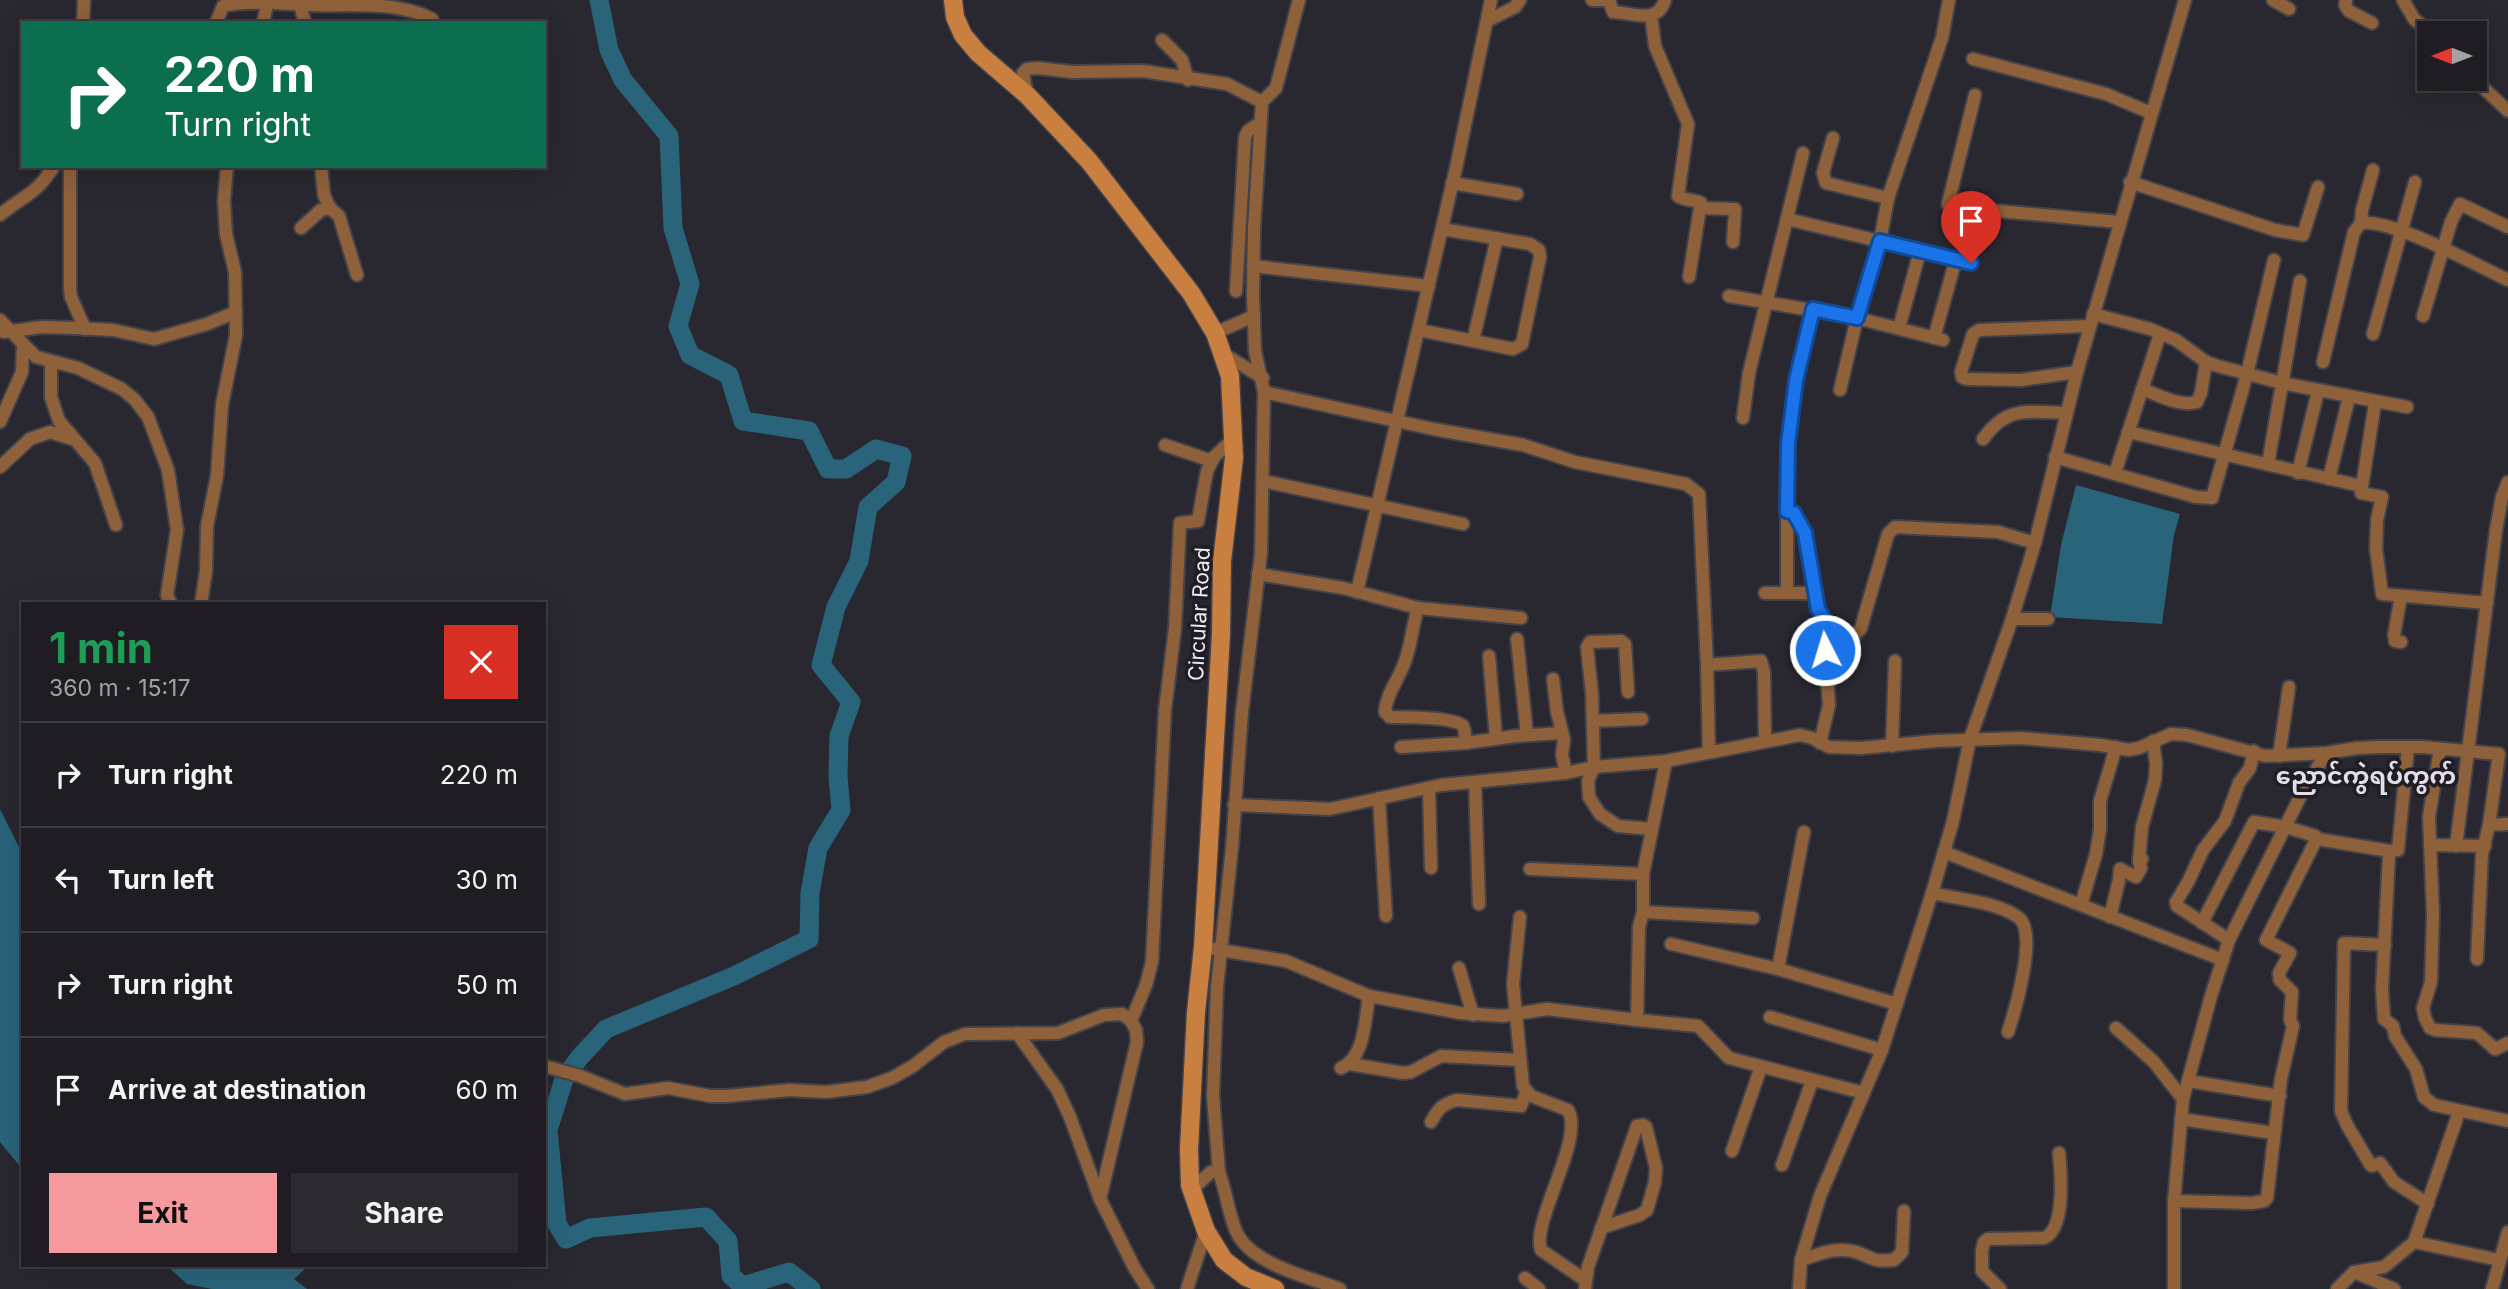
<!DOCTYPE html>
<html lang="en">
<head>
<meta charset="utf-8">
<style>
  :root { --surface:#1f1d23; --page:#2c2a30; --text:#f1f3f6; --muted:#a1a2a6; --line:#3c3b41; --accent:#f59b9e }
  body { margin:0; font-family:Inter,"Noto Sans Myanmar",sans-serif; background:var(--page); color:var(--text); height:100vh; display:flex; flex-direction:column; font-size:26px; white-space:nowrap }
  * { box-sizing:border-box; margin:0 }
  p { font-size:23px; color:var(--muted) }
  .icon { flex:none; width:38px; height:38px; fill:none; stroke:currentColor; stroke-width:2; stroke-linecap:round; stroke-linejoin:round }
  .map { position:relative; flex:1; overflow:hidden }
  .drawer { position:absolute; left:21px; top:602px; width:525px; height:665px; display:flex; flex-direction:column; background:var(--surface); border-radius:0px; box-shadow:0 7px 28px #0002,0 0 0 2px var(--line) }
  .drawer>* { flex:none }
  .guide { position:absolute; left:21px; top:21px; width:525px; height:147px; border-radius:0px; box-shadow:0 7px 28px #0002,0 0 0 2px var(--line); background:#0b6e4f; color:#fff; overflow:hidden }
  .needle { width:46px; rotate:270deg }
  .fabs { position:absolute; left:2417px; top:21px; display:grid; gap:14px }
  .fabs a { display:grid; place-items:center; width:70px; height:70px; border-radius:0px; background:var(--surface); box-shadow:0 7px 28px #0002,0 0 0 2px var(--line); font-size:35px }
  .pin { position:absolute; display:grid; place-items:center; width:60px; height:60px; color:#fff; margin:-72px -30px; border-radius:50% 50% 50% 0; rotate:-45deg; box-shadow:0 0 7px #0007 }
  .pin .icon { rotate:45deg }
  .me { position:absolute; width:77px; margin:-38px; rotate:355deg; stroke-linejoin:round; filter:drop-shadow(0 0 5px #0008) }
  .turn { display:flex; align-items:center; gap:24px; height:147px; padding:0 28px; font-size:32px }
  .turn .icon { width:91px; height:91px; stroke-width:2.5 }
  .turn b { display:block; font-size:49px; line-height:60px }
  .round { display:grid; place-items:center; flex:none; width:74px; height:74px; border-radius:0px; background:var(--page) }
  .summary { display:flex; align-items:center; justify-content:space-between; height:119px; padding:0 28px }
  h1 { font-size:42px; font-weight:700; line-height:52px; color:#1e9e55 }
  .button { display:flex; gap:14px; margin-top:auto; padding:14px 28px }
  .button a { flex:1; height:80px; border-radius:0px; background:var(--accent); color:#111; font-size:28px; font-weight:700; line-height:80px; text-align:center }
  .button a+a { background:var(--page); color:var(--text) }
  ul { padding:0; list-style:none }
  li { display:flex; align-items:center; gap:21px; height:105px; padding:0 28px; border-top:2px solid var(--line) }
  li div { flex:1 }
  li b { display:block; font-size:26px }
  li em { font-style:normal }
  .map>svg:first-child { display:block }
  .water { fill:#2a647b }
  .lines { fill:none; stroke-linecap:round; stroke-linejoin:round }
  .river { stroke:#2a647b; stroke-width:19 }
  .minor-casing { stroke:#45434a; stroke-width:16 }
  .secondary-casing { stroke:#45434a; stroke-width:21 }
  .minor { stroke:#8f613b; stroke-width:12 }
  .secondary { stroke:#c97f40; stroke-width:18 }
  .route-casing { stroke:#114b97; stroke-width:18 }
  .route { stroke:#1a73e8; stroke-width:12 }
  .labels { text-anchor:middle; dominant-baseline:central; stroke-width:7; stroke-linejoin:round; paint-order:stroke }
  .street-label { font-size:21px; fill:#eeedf3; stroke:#201d25 }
  .quarter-label { font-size:24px; font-weight:bold; fill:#e2dfeb; stroke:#201d25 }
</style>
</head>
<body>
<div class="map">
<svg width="2508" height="1289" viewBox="0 0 2508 1289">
  <rect width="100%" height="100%" fill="#29272f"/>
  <g class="water">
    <polygon points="2076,485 2180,514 2174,535 2162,624 2050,617 2061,545"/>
    <polygon points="0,809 23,855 23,1170 0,1142"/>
    <polygon points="166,1265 305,1265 305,1269 294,1279 307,1289 212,1289 187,1284"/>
  </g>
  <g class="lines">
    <polyline class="river" points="599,0 609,50 623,80 669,136 673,228 690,284 678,326 690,355 729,375 743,421 809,431 828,469 846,469 876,449 902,456 896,482 868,507 859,561 836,607 821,665 851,702 839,736 838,776 841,810 818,848 810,893 809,939 734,976 606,1029 579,1058 564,1079 548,1130 557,1224 566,1239 590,1228 706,1217 728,1241 731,1276 743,1286 789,1272 811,1289"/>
    <g class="minor-casing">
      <g id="minor">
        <path d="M 1592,0 L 1609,0 L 1613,12 C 1634,13 1657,25 1665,0"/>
        <polyline points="2273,0 2289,9"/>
        <polyline points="2346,0 2345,5 2349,11 2372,23"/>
        <polyline points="2403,0 2414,19 2431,33"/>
        <polyline points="300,5 305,23"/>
        <path d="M 1651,15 L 1655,46 L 1688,124 L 1678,196 C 1685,201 1694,199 1701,203 L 1700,208 L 1735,209 L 1733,242"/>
        <polyline points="1487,21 1515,7 1520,0"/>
        <polyline points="83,23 84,0"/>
        <path d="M 216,23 L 223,6 C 250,0 282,4 310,5 C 349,7 396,0 432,19"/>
        <polyline points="263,23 268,0"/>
        <polyline points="1162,40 1182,60 1188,80"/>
        <polyline points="1973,59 2106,94 2151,113"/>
        <polyline points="2474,79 2508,111"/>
        <polyline points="1027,95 1023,73 1027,69 1038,68 1072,72 1143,71 1227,84 1262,102 1254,229 1253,296 1255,351 1264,392 1261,553 1242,712 1232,848 1217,987 1213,1096 1219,1172"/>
        <polyline points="1975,95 1948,204 1954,207 2119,222"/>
        <polyline points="1262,102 1276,88 1299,0"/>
        <polyline points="1833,138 1823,173 1826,183 1888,198"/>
        <polyline points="70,166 70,289 71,297 85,329"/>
        <polyline points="321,166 324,195 330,208 339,216 357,275"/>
        <polyline points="2130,182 2275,230 2303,235 2318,187"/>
        <polyline points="1452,183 1517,194"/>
        <path d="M 0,215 C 24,195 36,195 54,166"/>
        <polyline points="1787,219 1971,263"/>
        <polyline points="2361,223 2362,210 2373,170"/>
        <polyline points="301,228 321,210 330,208"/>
        <polyline points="1253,266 1429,286"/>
        <polyline points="1689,277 1700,208"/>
        <polyline points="1236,291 1245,137 1248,131 1260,123"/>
        <polyline points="1729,296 1857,318 1943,340"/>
        <polyline points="2093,314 2150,329 2176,340 2206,362 2218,366 2282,383 2407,407"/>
        <polyline points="2423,316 2451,222 2460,204 2508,227"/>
        <polyline points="0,320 36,357 78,368 122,389 135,400 148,417 168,470 177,530 167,595 171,604"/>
        <polyline points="1899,328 1920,251"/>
        <polyline points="1419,330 1513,349 1522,344 1540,257 1539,250 1530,244 1442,229"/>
        <polyline points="4,332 42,327 75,328 113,330 154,339 207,324 236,312"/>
        <polyline points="1215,333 1254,316"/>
        <polyline points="2373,334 2415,182"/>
        <polyline points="1934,338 1956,259"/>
        <polyline points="1473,341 1497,238"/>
        <polyline points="1222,353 1263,378"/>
        <polyline points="51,362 51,397 59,421 95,463 116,525"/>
        <path d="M 2323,362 L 2354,232 L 2361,223 C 2393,219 2476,265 2508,280"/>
        <polyline points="2077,372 2021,380 1966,379 1962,377 1961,372 1973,334 1979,330 2090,326"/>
        <path d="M 2142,389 C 2158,395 2180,407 2197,402 L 2201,393 L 2206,362"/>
        <polyline points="1840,390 1857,318 1880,241 1888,198 1942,38 1949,0"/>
        <polyline points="1264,392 1433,429 1523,445 1575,462 1686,484 1699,494 1707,665"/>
        <polyline points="2375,403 2361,493 2382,497 2377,520 2376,549 2382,594 2487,603"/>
        <polyline points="1743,418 1749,373 1803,153"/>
        <polyline points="0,422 22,372 23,346"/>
        <polyline points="2128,432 2361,486"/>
        <path d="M 1983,439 C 2007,405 2028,412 2066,413"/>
        <polyline points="1165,445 1212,461"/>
        <polyline points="2055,457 2196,497 2212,498 2247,374 2274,260"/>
        <polyline points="2268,464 2300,281"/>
        <polyline points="0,467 30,439 50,432 72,439"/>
        <polyline points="2115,473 2160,334"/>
        <polyline points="2298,473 2318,391"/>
        <polyline points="2329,479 2349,397"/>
        <polyline points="1263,481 1463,524"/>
        <polyline points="1787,511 1794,513 1805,533 1817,609 1823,617 1829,705 1820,743"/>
        <polyline points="1258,574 1343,588 1418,608 1521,618"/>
        <polyline points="1357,592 1456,168 1491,0"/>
        <polyline points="1765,593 1815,593"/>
        <polyline points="1787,593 1787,480 1790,424 1796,380 1813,309"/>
        <polyline points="201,604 206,571 207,526 217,476 222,405 236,335 235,272 226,234 224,201 227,166"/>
        <path d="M 1418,608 C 1412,627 1411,647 1404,664 C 1398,680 1386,695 1385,712 L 1390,717 C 1401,717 1458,717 1463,726 C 1465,729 1465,738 1466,743 L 1516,736 L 1562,733"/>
        <polyline points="2012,619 2048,619"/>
        <polyline points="1517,639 1527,735"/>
        <polyline points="2401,642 2395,641 2394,635 2401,596"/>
        <polyline points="1489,656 1496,738"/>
        <polyline points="1827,663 1836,658 1861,628 1888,534 1895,527 1998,532 2035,543"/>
        <polyline points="1553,679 1557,712 1564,739 1562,755 1566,773 1594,767 1666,761 1800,735 1812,738 1829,747 1861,748 1935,741 2021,738 2100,745 2129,750 2139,748 2171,734 2187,735 2265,756 2326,753 2357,748 2379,747 2422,747 2499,754 2489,825"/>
        <polyline points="1628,692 1625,644 1621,641 1590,642 1587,647 1592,694 1594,767 1588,781 1589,797 1600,814 1618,826 1651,829"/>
        <polyline points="1593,721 1642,719"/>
        <polyline points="1892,746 1895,661"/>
        <polyline points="1401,747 1466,743"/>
        <polyline points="2408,747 2398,850 2390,851 2389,855 2382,989 2384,1019 2393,1026 2395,1036 2416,1069 2424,1097 2434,1105 2508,1121"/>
        <polyline points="2440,749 2429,817 2433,914 2431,982 2423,1008 2425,1018 2430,1028 2435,1030 2477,1033 2495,1049 2508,1043"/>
        <polyline points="1709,752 1707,665 1761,661 1764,672 1765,741"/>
        <polyline points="2279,756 2289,687"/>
        <polyline points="1666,761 1643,874 1643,912 1639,927 1637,1020 1698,1026 1729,1058 1864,1093"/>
        <polyline points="1475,782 1479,904"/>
        <polyline points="1429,788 1431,868"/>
        <polyline points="1379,798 1386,916"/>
        <polyline points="1234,805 1330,809 1441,785 1566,773"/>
        <polyline points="2317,839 2390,851"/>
        <polyline points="2430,845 2485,846"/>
        <polyline points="2456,846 2496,530 2502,497 2508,482"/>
        <polyline points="1944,852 2223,960"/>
        <polyline points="1530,869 1643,874"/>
        <path d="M 1932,893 C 1956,899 2000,902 2019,918 C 2038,933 2015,1011 2008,1032"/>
        <polyline points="2081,905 2096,854 2100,829 2100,801 2116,747"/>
        <polyline points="1643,912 1753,918"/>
        <path d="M 1520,917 L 1513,984 L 1523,1086 L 1531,1096 L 1568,1110 C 1585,1139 1531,1221 1541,1250 L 1585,1280"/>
        <polyline points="2110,917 2119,880 2120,869 2136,877 2141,868 2139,862 2142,859 2139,859 2142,827 2155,780 2156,764 2153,741"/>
        <polyline points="2229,940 2177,906 2176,902 2188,882 2203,850 2225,821 2239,783 2250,768 2254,751"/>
        <polyline points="1671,944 1778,969 1897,1004"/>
        <polyline points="2385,945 2344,943 2341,1111 2347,1125 2370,1164 2372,1166 2380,1163 2394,1182 2428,1204"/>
        <polyline points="1214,949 1286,961 1369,996 1460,1013 1503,1016 1547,1009 1637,1020"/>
        <polyline points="2477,959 2482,854 2489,825 2508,824"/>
        <polyline points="1459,968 1473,1015"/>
        <polyline points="1778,969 1804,832"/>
        <polyline points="1770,1017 1882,1050"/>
        <polyline points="1131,1021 1146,985 1152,962 1165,710 1175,628 1180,523 1198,521 1207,471 1214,457 1233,439"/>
        <polyline points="2116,1028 2154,1062 2183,1099"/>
        <polyline points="1017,1033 1057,1089 1070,1117 1100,1199 1135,1269 1148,1289"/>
        <polyline points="1350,1064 1403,1073 1411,1072 1441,1056 1519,1060"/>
        <polyline points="544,1066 580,1076 625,1094 668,1088 710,1096 727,1096 789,1090 826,1092 867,1087 892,1078 913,1066 944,1042 965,1034 1058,1033 1104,1015 1122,1014 1131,1021 1136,1030 1137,1042 1100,1199"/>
        <path d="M 1341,1068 C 1365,1058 1365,1019 1369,996"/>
        <polyline points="2188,1081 2280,1096"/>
        <polyline points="2181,1119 2273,1133"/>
        <path d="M 1431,1122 C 1438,1109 1442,1104 1457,1100 L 1521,1106 L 1526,1092"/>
        <polyline points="1732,1151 1761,1067"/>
        <polyline points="1782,1165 1812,1081"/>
        <path d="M 1190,1191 L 1211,1172 L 1219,1172 C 1226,1191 1228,1212 1236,1231 C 1250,1264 1308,1277 1340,1289"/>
        <polyline points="2174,1201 2252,1203 2264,1201 2267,1198 2281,1079 2293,1026 2290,1020 2292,992 2280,980 2279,973 2290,953 2266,940 2315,842 2315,836 2286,827 2254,822 2202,923"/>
        <polyline points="2414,1242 2499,1260"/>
        <path d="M 1801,1260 C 1819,1254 1837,1246 1856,1252 C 1874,1258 1871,1262 1894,1260 L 1902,1252 L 1904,1211"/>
        <polyline points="2354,1272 2394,1289"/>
        <polyline points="1525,1278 1539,1289"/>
        <polyline points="1187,1289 1206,1231"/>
        <polyline points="1585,1289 1588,1267 1637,1126 1643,1125 1646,1127 1656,1168 1655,1182 1647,1210 1640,1215 1601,1228"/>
        <polyline points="1799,1289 1801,1260 1820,1196 1882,1050 1932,893 1953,821 1970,739 2012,619 2035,543 2077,372 2185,0"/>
        <path d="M 2000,1289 L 1982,1271 L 1982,1251 L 1984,1242 L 1988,1239 L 2044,1238 C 2066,1229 2061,1173 2059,1153"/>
        <polyline points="2174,1289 2174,1201 2183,1099 2211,996 2229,940 2301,795 2326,753"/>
        <polyline points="2337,1289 2354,1272 2384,1267 2414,1242 2459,1112"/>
        <polyline points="2492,1289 2508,1232"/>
      </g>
    </g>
    <g class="secondary-casing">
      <polyline id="secondary" points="953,0 955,17 963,35 978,53 1027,95 1089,161 1191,293 1215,333 1230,376 1234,458 1222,561 1221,634 1203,947 1196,1012 1189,1149 1190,1185 1206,1231 1224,1260 1246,1277 1275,1289"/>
    </g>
    <use href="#minor" class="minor"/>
    <use href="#secondary" class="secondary"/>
  </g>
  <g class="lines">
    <g class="route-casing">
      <polyline id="route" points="1825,650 1823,617 1818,609 1805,533 1794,513 1787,511 1788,444 1796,380 1813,309 1857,318 1880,241 1971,263"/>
    </g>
    <use href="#route" class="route"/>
  </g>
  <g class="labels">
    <g class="street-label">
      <text transform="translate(1199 614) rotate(-87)">Circular Road</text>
    </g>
    <g class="quarter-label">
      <text x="2366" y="775">ညောင်ကွဲရပ်ကွက်</text>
    </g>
  </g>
</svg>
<div class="fabs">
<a><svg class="needle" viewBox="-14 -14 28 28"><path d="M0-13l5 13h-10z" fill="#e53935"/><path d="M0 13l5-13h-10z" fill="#a1a2a6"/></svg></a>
</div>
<div class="pin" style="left:1971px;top:263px;background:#d93025"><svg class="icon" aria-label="arrive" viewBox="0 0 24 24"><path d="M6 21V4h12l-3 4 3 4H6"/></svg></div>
<svg class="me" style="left:1825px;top:650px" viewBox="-20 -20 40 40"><circle r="17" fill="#1a73e8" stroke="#fff" stroke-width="3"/><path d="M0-11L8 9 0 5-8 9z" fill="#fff"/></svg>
<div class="guide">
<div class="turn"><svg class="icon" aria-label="right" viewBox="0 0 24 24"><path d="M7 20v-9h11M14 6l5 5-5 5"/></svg><div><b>220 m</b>Turn right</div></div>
</div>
<section class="drawer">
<div class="summary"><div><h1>1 min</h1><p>360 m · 15:17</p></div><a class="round" style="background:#d93025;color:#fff"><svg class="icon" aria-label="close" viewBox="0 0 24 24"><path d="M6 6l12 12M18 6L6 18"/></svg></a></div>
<ul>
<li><svg class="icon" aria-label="right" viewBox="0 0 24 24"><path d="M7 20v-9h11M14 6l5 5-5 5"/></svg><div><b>Turn right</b></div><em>220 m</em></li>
<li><svg class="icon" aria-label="left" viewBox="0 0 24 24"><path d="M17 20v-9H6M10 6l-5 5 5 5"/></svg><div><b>Turn left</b></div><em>30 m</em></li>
<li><svg class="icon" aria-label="right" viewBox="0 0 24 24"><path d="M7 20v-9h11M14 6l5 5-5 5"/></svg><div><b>Turn right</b></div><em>50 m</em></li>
<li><svg class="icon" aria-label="arrive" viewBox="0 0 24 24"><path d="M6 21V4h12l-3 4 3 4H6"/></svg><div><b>Arrive at destination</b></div><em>60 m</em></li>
</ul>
<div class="button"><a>Exit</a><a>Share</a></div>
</section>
</div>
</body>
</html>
